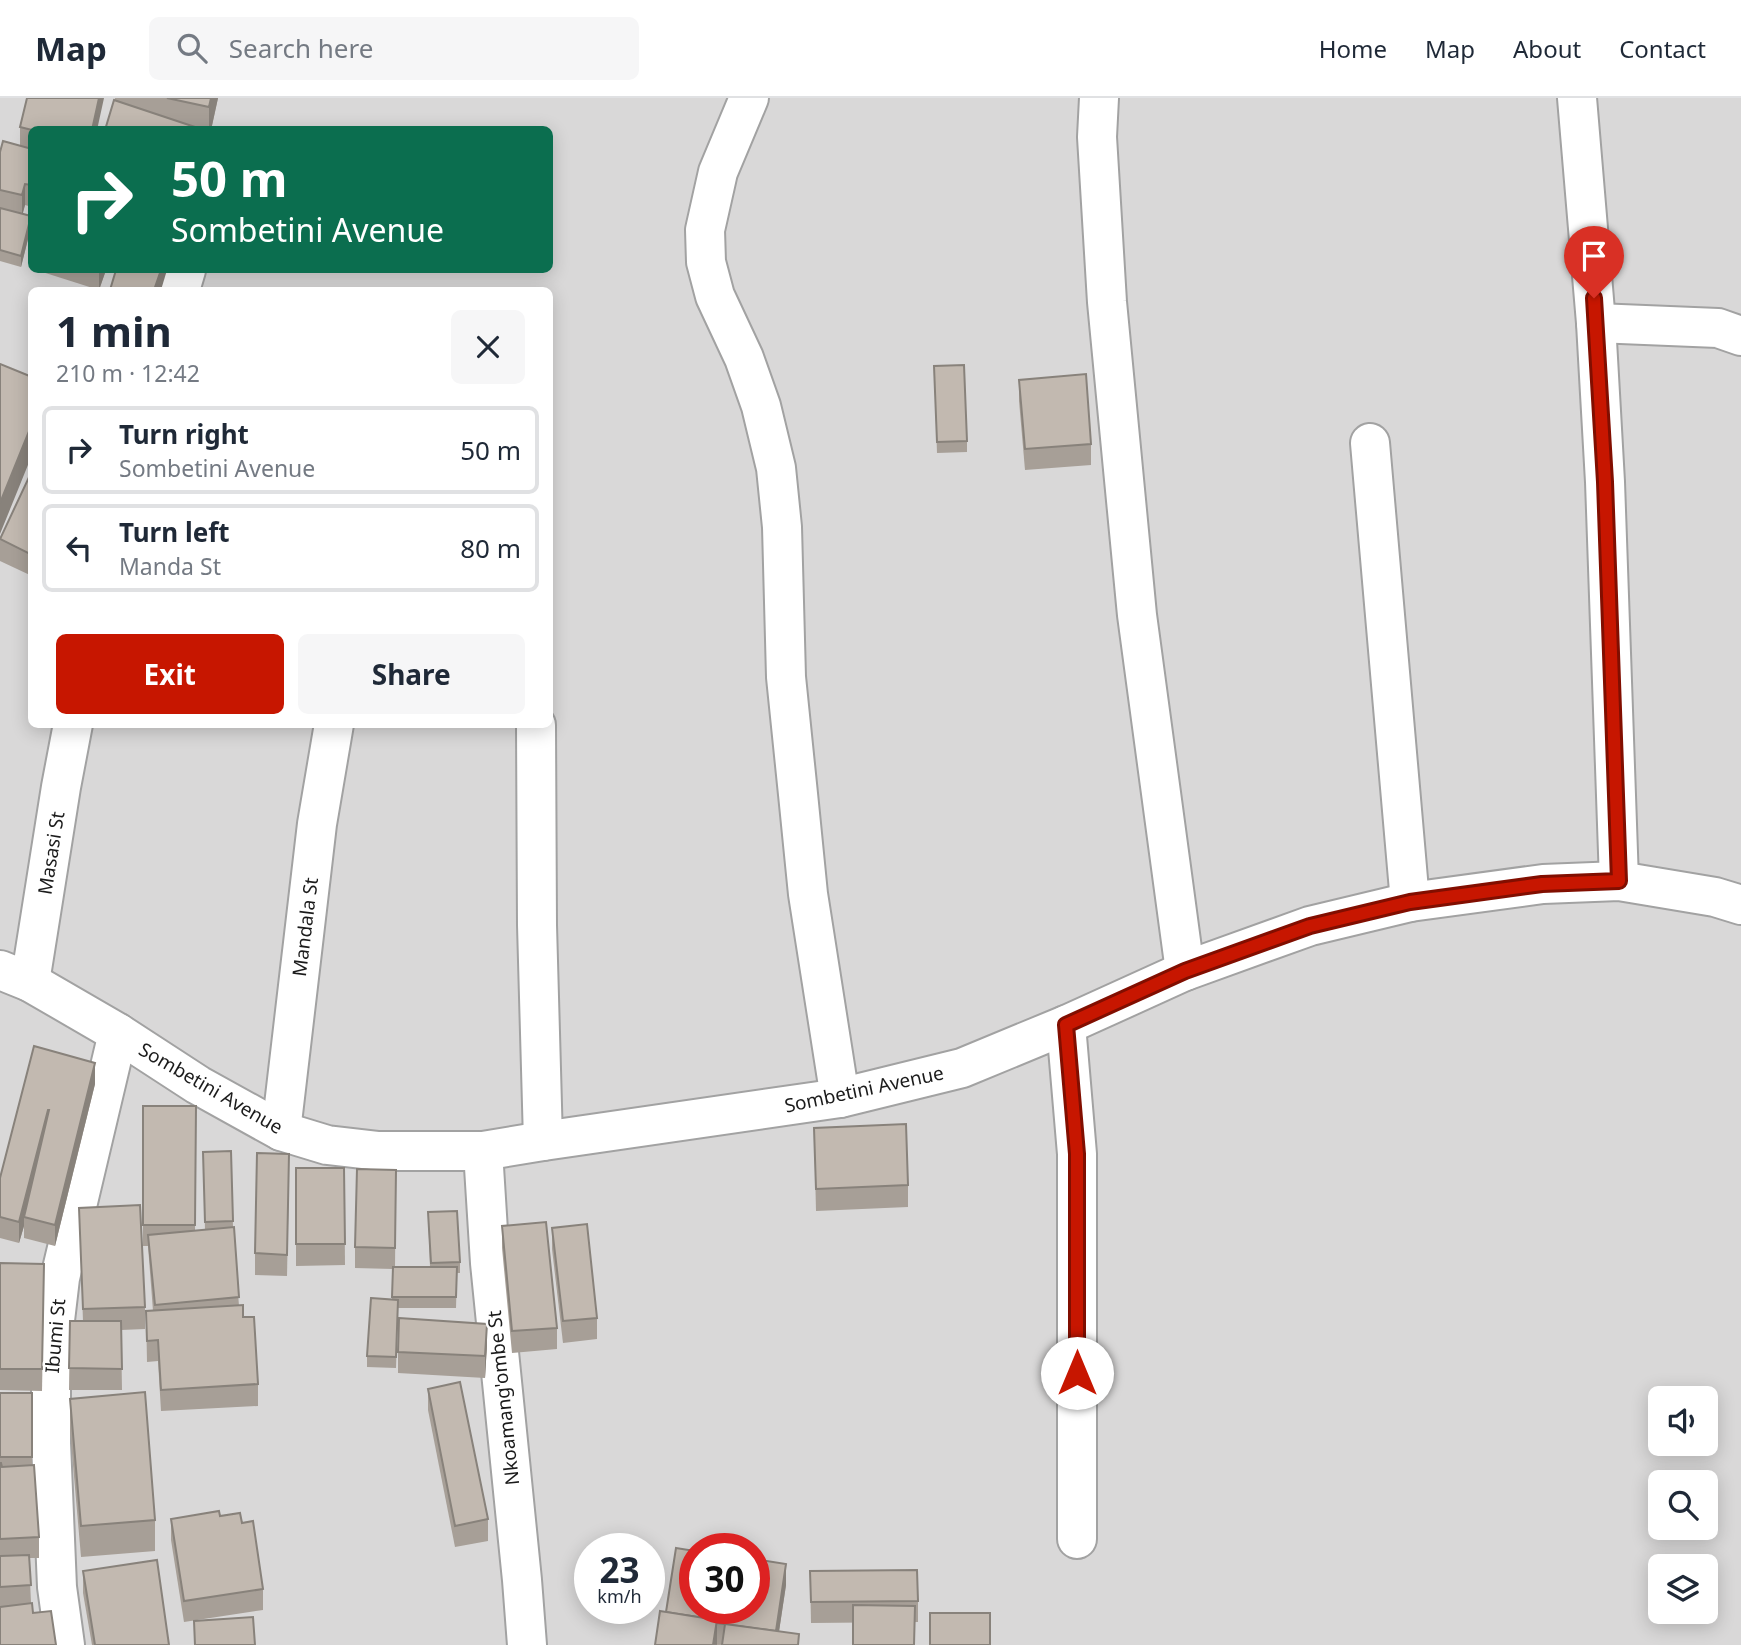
<!DOCTYPE html>
<html lang="en">
<head>
<meta charset="utf-8">
<style>
  :root { --surface:#fff; --page:#f6f6f7; --text:#1f2937; --muted:#747a83; --line:#e0e1e3; --accent:#c71600 }
  body { margin:0; font-family:"Noto Sans",sans-serif; background:var(--page); color:var(--text); height:100vh; display:flex; flex-direction:column; font-size:26px; white-space:nowrap }
  * { box-sizing:border-box; margin:0 }
  p { font-size:23px; color:var(--muted) }
  .icon { flex:none; width:38px; height:38px; fill:none; stroke:currentColor; stroke-width:2; stroke-linecap:round; stroke-linejoin:round }
  .map { position:relative; flex:1; overflow:hidden }
  .details { position:absolute; left:28px; top:189px; width:525px; height:441px; display:flex; flex-direction:column; background:var(--surface); border-radius:10px; box-shadow:0 4px 18px #0003 }
  .details>* { flex:none }
  .banner { position:absolute; left:28px; top:28px; width:525px; height:147px; border-radius:10px; box-shadow:0 4px 18px #0003; background:#0b6e4f; color:#fff; overflow:hidden }
  .controls { position:absolute; left:1648px; top:1288px; display:grid; gap:14px }
  .controls a { display:grid; place-items:center; width:70px; height:70px; border-radius:10px; background:var(--surface); box-shadow:0 4px 18px #0003; font-size:35px }
  .speed { position:absolute; left:574px; top:1435px; display:flex; gap:14px; font-size:35px; font-weight:700; text-align:center }
  .speed>* { display:grid; place-content:center; width:91px; height:91px; border-radius:50%; background:var(--surface); box-shadow:0 4px 18px #0003; line-height:1 }
  .speed small { font-size:18px; font-weight:400 }
  .speed .limit { border:10px solid #d22; background:#fff; color:#111 }
  .pin { position:absolute; display:grid; place-items:center; width:60px; height:60px; color:#fff; margin:-72px -30px; border-radius:50% 50% 50% 0; rotate:-45deg; box-shadow:0 0 7px #0007 }
  .pin .icon { rotate:45deg }
  .me { position:absolute; width:77px; margin:-38px; rotate:0deg; stroke-linejoin:round; filter:drop-shadow(0 0 5px #0008) }
  .turn { display:flex; align-items:center; gap:24px; height:147px; padding:0 28px; font-size:32px }
  .turn .icon { width:91px; height:91px; stroke-width:2.5 }
  .turn b { display:block; font-size:49px; line-height:60px }
  .round { display:grid; place-items:center; flex:none; width:74px; height:74px; border-radius:10px; background:var(--page) }
  .headline { display:flex; align-items:center; justify-content:space-between; height:119px; padding:0 28px }
  h1 { font-size:42px; font-weight:700; line-height:52px }
  .primary-button { display:flex; gap:14px; margin-top:auto; padding:14px 28px }
  .primary-button a { flex:1; height:80px; border-radius:10px; background:var(--accent); color:#fff; font-size:28px; font-weight:700; line-height:80px; text-align:center }
  .primary-button a+a { background:var(--page); color:var(--text) }
  ul { padding:0; list-style:none }
  li { display:flex; align-items:center; gap:21px; height:88px; margin:0 14px 10px; padding:0 14px; border:4px solid var(--line); border-radius:10px }
  li div { flex:1 }
  li b { display:block; font-size:26px }
  li em { font-style:normal }
  header { display:flex; align-items:center; gap:42px; box-sizing:border-box; height:98px; padding:0 35px; background:var(--surface); border-bottom:2px solid var(--line) }
  header strong { font-size:33px }
  nav { display:flex; gap:38px; margin-inline-start:auto; font-size:24px }
  .search { width:490px; height:63px; background:var(--page); display:flex; align-items:center; gap:18px; box-sizing:border-box; padding:0 24px; border-radius:10px; color:var(--muted); font-size:26px }
  .map>svg:first-child { display:block }
  .residential { fill:#d9d8d8; fill-rule:evenodd }
  .lines { fill:none; stroke-linecap:round; stroke-linejoin:round }
  .minor-casing { stroke:#a2a2a2; stroke-width:42 }
  .minor { stroke:#fff; stroke-width:38 }
  .wall { fill:#a79f97 }
  .shaded-wall { fill:#88827b }
  .building { fill:#c2b9b0; stroke:#88827b; stroke-width:2 }
  .route-casing { stroke:#810e00; stroke-width:18 }
  .route { stroke:#c71600; stroke-width:12 }
  .labels { text-anchor:middle; dominant-baseline:central; stroke-width:5; stroke-linejoin:round; paint-order:stroke }
  .street-label { font-size:19px; fill:#1b1b1b; stroke:#fff }
</style>
</head>
<body>
<header>
<strong>Map</strong>
<div class="search"><svg class="icon" aria-label="search" viewBox="0 0 24 24"><circle cx="10" cy="10" r="6"/><path d="M15 15l6 6"/></svg>Search here</div>
<nav><a>Home</a><a>Map</a><a>About</a><a>Contact</a></nav>
</header>
<div class="map">
<svg width="1741" height="1547" viewBox="0 0 1741 1547">
  <rect width="100%" height="100%" fill="#edeae1"/>
  <path class="residential" d="M 0,0 L 1741,0 L 1741,1547 L 0,1547 ZM 32,32 L 550,32 L 550,172 L 32,172 ZM 32,192 L 550,192 L 550,626 L 32,626 ZM 1661,1300 L 1706,1300 L 1706,1346 L 1661,1346 ZM 1661,1384 L 1706,1384 L 1706,1430 L 1661,1430 ZM 590,1451 L 649,1451 L 649,1510 L 590,1510 ZM 695,1451 L 754,1451 L 754,1510 L 695,1510 ZM 1661,1468 L 1706,1468 L 1706,1514 L 1661,1514 Z"/>
  <g class="lines">
    <g class="minor-casing">
      <g id="minor">
        <polyline points="749,0 718,74 705,132 706,164 715,198 744,260 761,308 776,370 782,429 786,579 798,696 808,796 840,1000"/>
        <polyline points="1099,0 1097,39 1107,204 1137,517 1185,873"/>
        <polyline points="1577,0 1596,225 1605,384 1619,783"/>
        <polyline points="180,192 186,172"/>
        <polyline points="1596,225 1718,230 1741,238"/>
        <polyline points="1370,345 1410,804"/>
        <polyline points="536,627 537,827 543,1043"/>
        <polyline points="0,872 30,884 118,935 198,987 281,1033 327,1047 379,1053 483,1053 543,1043 840,1000 962,970 1066,927 1185,873 1310,828 1410,804 1543,786 1619,783 1715,799 1741,807"/>
        <polyline points="30,884 61,689 73,626"/>
        <polyline points="1066,927 1077,1056 1077,1441"/>
        <polyline points="281,1033 317,726 334,626"/>
        <polyline points="483,1053 490,1165 522,1482 527,1547"/>
        <polyline points="65,1547 57,1489 51,1345 51,1256 60,1180 118,935"/>
      </g>
    </g>
    <use href="#minor" class="minor"/>
  </g>
  <g class="wall">
    <polygon points="115,0 218,0 211,32 105,32"/>
    <polygon points="20,29 32,32 32,109 25,107 22,116 31,129 21,169 0,163 0,54 20,48"/>
    <polygon points="36,172 106,172 99,192"/>
    <polygon points="934,268 967,343 967,354 937,355"/>
    <polygon points="1019,282 1091,346 1091,367 1025,372 1019,303"/>
    <polygon points="32,371 32,478 0,463 0,441 31,378"/>
    <polygon points="34,948 95,986 55,1148 24,1140 24,1128 19,1145 0,1140 0,1080"/>
    <polygon points="143,1008 196,1008 195,1133 205,1132 203,1054 231,1053 233,1129 239,1208 243,1219 258,1286 258,1308 161,1313 158,1263 147,1264 146,1213 153,1213 148,1148 143,1148"/>
    <polygon points="814,1030 908,1087 908,1109 816,1113"/>
    <polygon points="296,1070 344,1070 345,1167 296,1168"/>
    <polygon points="396,1072 395,1169 430,1169 428,1114 460,1164 460,1175 457,1175 456,1210 398,1210 396,1270 367,1269 367,1258 392,1201 393,1171 355,1170 355,1149"/>
    <polygon points="289,1078 287,1178 255,1177 255,1155"/>
    <polygon points="79,1110 145,1209 145,1231 121,1232 122,1292 69,1292 70,1223 83,1223"/>
    <polygon points="502,1128 557,1230 557,1251 512,1255 502,1150"/>
    <polygon points="552,1130 597,1220 597,1241 563,1245 552,1151"/>
    <polygon points="0,1165 44,1187 42,1293 0,1292"/>
    <polygon points="487,1247 485,1280 398,1275 398,1254"/>
    <polygon points="428,1291 488,1421 488,1443 455,1449 428,1312"/>
    <polygon points="0,1295 32,1295 32,1367 39,1439 39,1460 29,1460 31,1505 33,1515 0,1547"/>
    <polygon points="70,1301 155,1422 155,1453 81,1459 70,1332"/>
    <polygon points="220,1418 242,1425 263,1491 263,1512 184,1524 171,1442 171,1421"/>
    <polygon points="83,1473 169,1547 92,1547 83,1495"/>
    <polygon points="810,1473 918,1503 918,1524 811,1525"/>
    <polygon points="786,1487 779,1533 799,1547 655,1547 666,1514"/>
  </g>
  <g class="shaded-wall">
    <polygon points="99,0 104,0 97,32 92,32"/>
    <polygon points="211,0 218,0 211,32 209,32 209,9"/>
    <polygon points="25,86 25,107 22,119 22,97"/>
    <polygon points="31,118 31,129 21,169 21,158"/>
    <polygon points="99,172 106,172 99,192"/>
    <polygon points="161,172 167,172 161,192 154,192"/>
    <polygon points="32,326 32,357 0,436 0,405"/>
    <polygon points="95,965 95,986 55,1148 55,1127"/>
    <polygon points="48,1012 48,1033 24,1119 24,1128 19,1145 19,1124"/>
    <polygon points="487,1226 487,1247 485,1280 485,1258"/>
    <polygon points="786,1466 786,1487 777,1547 776,1534"/>
    <polygon points="717,1522 717,1547 713,1547"/>
  </g>
  <g class="building">
    <polygon points="27,0 99,0 92,32 32,32 20,29"/>
    <polygon points="167,0 211,0 209,9"/>
    <polygon points="114,2 204,32 105,32"/>
    <polygon points="3,43 32,51 32,87 25,86 22,97 0,92 0,54"/>
    <polygon points="0,110 31,118 21,158 0,152"/>
    <polygon points="116,172 161,172 154,192 110,192"/>
    <polygon points="0,266 32,279 32,326 0,405"/>
    <polygon points="964,267 967,343 937,344 934,268"/>
    <polygon points="1086,276 1091,346 1025,351 1019,282"/>
    <polygon points="30,377 32,378 32,457 0,441"/>
    <polygon points="34,948 95,965 55,1127 24,1119 49,1012 48,1012 19,1124 0,1119 0,1080"/>
    <polygon points="143,1008 196,1008 195,1127 143,1127"/>
    <polygon points="906,1026 908,1087 816,1091 814,1030"/>
    <polygon points="231,1053 233,1123 205,1124 203,1054"/>
    <polygon points="257,1055 289,1056 287,1157 255,1155"/>
    <polygon points="296,1070 344,1070 345,1146 296,1146"/>
    <polygon points="357,1071 396,1072 395,1150 355,1149"/>
    <polygon points="140,1107 145,1209 83,1211 79,1110"/>
    <polygon points="457,1113 460,1164 431,1165 428,1114"/>
    <polygon points="546,1124 557,1230 512,1233 502,1128"/>
    <polygon points="587,1126 597,1220 563,1223 552,1130"/>
    <polygon points="234,1129 239,1199 155,1207 148,1137"/>
    <polygon points="0,1165 44,1166 42,1271 0,1271"/>
    <polygon points="393,1169 457,1169 456,1199 392,1199"/>
    <polygon points="371,1200 398,1202 396,1259 367,1258"/>
    <polygon points="243,1207 243,1219 254,1219 258,1286 161,1292 158,1242 147,1243 146,1213"/>
    <polygon points="399,1220 487,1226 485,1258 398,1254"/>
    <polygon points="70,1223 121,1223 122,1271 69,1270"/>
    <polygon points="460,1284 488,1421 455,1428 428,1291"/>
    <polygon points="145,1294 155,1422 81,1428 70,1301"/>
    <rect x="0" y="1295" width="32" height="64"/>
    <polygon points="0,1365 1,1365 2,1369 34,1367 39,1439 0,1441"/>
    <polygon points="219,1413 220,1418 240,1415 242,1425 253,1423 263,1491 184,1503 171,1421"/>
    <polygon points="676,1450 695,1453 695,1510 754,1510 754,1461 786,1466 776,1533 716,1525 717,1522 666,1514"/>
    <polygon points="29,1457 31,1487 0,1489 0,1458"/>
    <polygon points="157,1462 169,1547 95,1547 83,1473"/>
    <polygon points="917,1472 918,1503 811,1504 810,1473"/>
    <polygon points="32,1505 33,1515 51,1513 56,1547 0,1547 0,1509"/>
    <polygon points="853,1507 915,1508 914,1547 853,1547"/>
    <polygon points="660,1513 717,1522 713,1547 655,1547"/>
    <rect x="930" y="1515" width="60" height="32"/>
    <polygon points="253,1519 255,1547 195,1547 194,1523"/>
    <polygon points="725,1526 799,1536 798,1547 722,1547"/>
  </g>
  <g class="lines">
    <g class="route-casing">
      <polyline id="route" points="1077,1275 1077,1056 1066,927 1185,873 1310,828 1410,804 1542,786 1619,783 1605,384 1594,200"/>
    </g>
    <use href="#route" class="route"/>
  </g>
  <g class="labels">
    <g class="street-label">
      <text transform="translate(51 755) rotate(-81)">Masasi St</text>
      <text transform="translate(305 829) rotate(-83)">Mandala St</text>
      <text transform="translate(211 990) rotate(30)">Sombetini Avenue</text>
      <text transform="translate(864 991) rotate(-12)">Sombetini Avenue</text>
      <text transform="translate(55 1238) rotate(-85)">Ibumi St</text>
      <text transform="translate(503 1300) rotate(-96)">Nkoamang'ombe St</text>
    </g>
  </g>
</svg>
<div class="controls">
<a><svg class="icon" aria-label="sound" viewBox="0 0 24 24"><path d="M4 9h4l5-4v14l-5-4H4zM17 9q2 3 0 6"/></svg></a>
<a><svg class="icon" aria-label="search" viewBox="0 0 24 24"><circle cx="10" cy="10" r="6"/><path d="M15 15l6 6"/></svg></a>
<a><svg class="icon" aria-label="layers" viewBox="0 0 24 24"><path d="M12 4l9 5-9 5-9-5zM3 14l9 5 9-5"/></svg></a>
</div>
<div class="speed"><div>23<small>km/h</small></div><div class="limit">30</div></div>
<div class="pin" style="left:1594px;top:200px;background:#d93025"><svg class="icon" aria-label="arrive" viewBox="0 0 24 24"><path d="M6 21V4h12l-3 4 3 4H6"/></svg></div>
<svg class="me" style="left:1077px;top:1275px" viewBox="-20 -20 40 40"><circle r="19" fill="#fff"/><path d="M0-13L10 11 0 6-10 11z" fill="#c71600"/></svg>
<div class="banner">
<div class="turn"><svg class="icon" aria-label="right" viewBox="0 0 24 24"><path d="M7 20v-9h11M14 6l5 5-5 5"/></svg><div><b>50 m</b>Sombetini Avenue</div></div>
</div>
<section class="details">
<div class="headline"><div><h1>1 min</h1><p>210 m · 12:42</p></div><a class="round"><svg class="icon" aria-label="close" viewBox="0 0 24 24"><path d="M6 6l12 12M18 6L6 18"/></svg></a></div>
<ul>
<li><svg class="icon" aria-label="right" viewBox="0 0 24 24"><path d="M7 20v-9h11M14 6l5 5-5 5"/></svg><div><b>Turn right</b><p>Sombetini Avenue</p></div><em>50 m</em></li>
<li><svg class="icon" aria-label="left" viewBox="0 0 24 24"><path d="M17 20v-9H6M10 6l-5 5 5 5"/></svg><div><b>Turn left</b><p>Manda St</p></div><em>80 m</em></li>
</ul>
<div class="primary-button"><a>Exit</a><a>Share</a></div>
</section>
</div>
</body>
</html>
